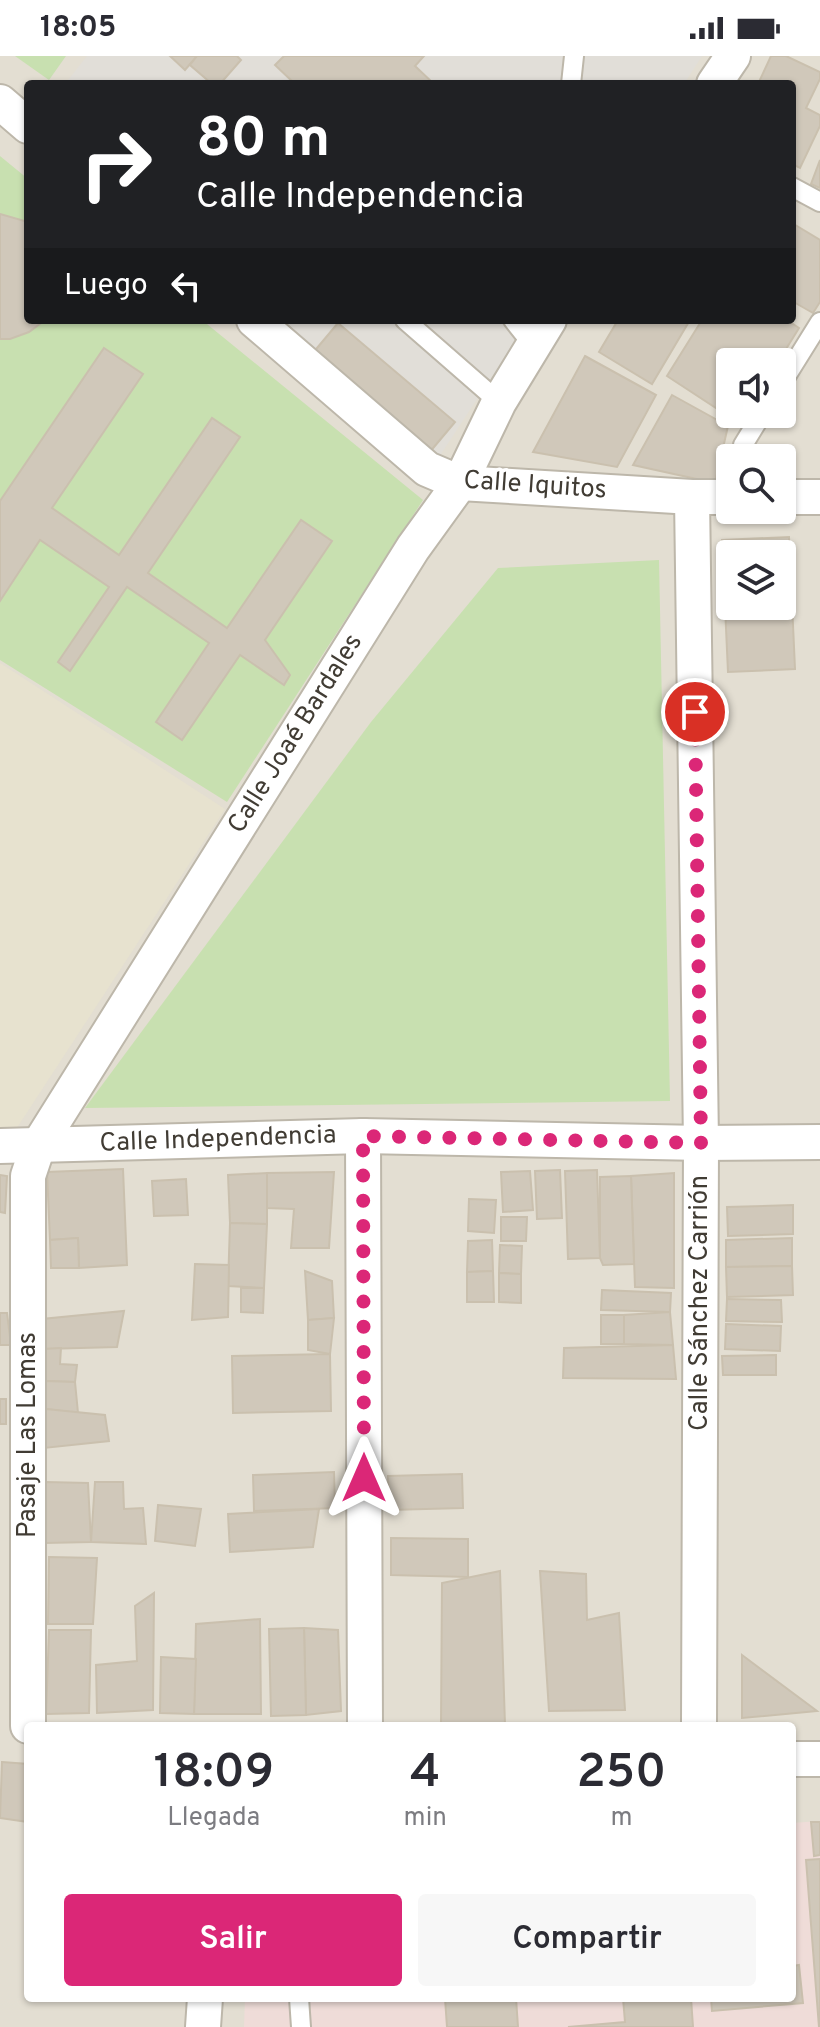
<!DOCTYPE html>
<html lang="es">
<head>
<meta charset="utf-8">
<style>
  :root { --surface:#fff; --page:#f7f7f7; --text:#2b2b33; --muted:#7c7c81; --accent:#db2777 }
  body { margin:0; font-family:Overpass,sans-serif; background:var(--page); color:var(--text); height:100vh; display:flex; flex-direction:column; font-size:30px; white-space:nowrap }
  * { box-sizing:border-box; margin:0 }
  p { font-size:26px; color:var(--muted) }
  .icon { flex:none; width:44px; height:44px; fill:none; stroke:currentColor; stroke-width:2; stroke-linecap:round; stroke-linejoin:round }
  .map { position:relative; flex:1; overflow:hidden }
  .drawer { position:absolute; left:24px; top:1666px; width:772px; height:280px; display:flex; flex-direction:column; background:var(--surface); border-radius:8px; box-shadow:0 2px 6px #0004 }
  .drawer>* { flex:none }
  .hud { position:absolute; left:24px; top:24px; width:772px; height:244px; border-radius:8px; box-shadow:0 2px 6px #0004; background:#202124; color:#fff; overflow:hidden }
  .controls { position:absolute; left:716px; top:292px; display:grid; gap:16px }
  .controls a { display:grid; place-items:center; width:80px; height:80px; border-radius:8px; background:var(--surface); box-shadow:0 2px 6px #0004; font-size:40px }
  .pin { position:absolute; display:grid; place-items:center; width:68px; height:68px; color:#fff; margin:-34px; border:4px solid #fff; border-radius:50%; box-shadow:0 2px 8px #0007 }
  .me { position:absolute; width:88px; margin:-44px; rotate:0deg; stroke-linejoin:round; filter:drop-shadow(0 0 6px #0008) }
  .turn { display:flex; align-items:center; gap:28px; height:168px; padding:0 40px; font-size:36px }
  .turn .icon { width:104px; height:104px; stroke-width:2.5 }
  .turn b { display:block; font-size:56px; line-height:68px }
  .then { display:flex; align-items:center; height:76px; padding:0 40px; background:#0003; gap:16px; font-size:30px }
  .eta { display:flex; justify-content:space-evenly; align-items:center; height:136px; text-align:center }
  .eta b { font-size:48px; font-weight:600; line-height:56px }
  .action { display:flex; gap:16px; margin-top:auto; padding:16px 40px }
  .action a { flex:1; height:92px; border-radius:8px; background:var(--accent); color:#fff; font-size:32px; font-weight:600; line-height:92px; text-align:center }
  .action a+a { background:var(--page); color:var(--text) }
  .status { display:flex; justify-content:space-between; align-items:center; height:56px; padding:0 40px; background:var(--surface); direction:ltr }
  .status svg { height:22px; fill:currentColor }
  .map>svg:first-child { display:block }
  .residential { fill:#e3ded2; fill-rule:evenodd }
  .industrial { fill:#e1ded8 }
  .education { fill:#e7e2cf }
  .medical { fill:#efdcd8 }
  .green { fill:#c8e0b0 }
  .building { fill:#d0c8ba; stroke:#cac0ae; stroke-width:2; fill-rule:evenodd }
  .lines { fill:none; stroke-linecap:round; stroke-linejoin:round }
  .service-casing { stroke:#bdb7aa; stroke-width:22 }
  .minor-casing { stroke:#bdb7aa; stroke-width:38 }
  .service { stroke:#fff; stroke-width:18 }
  .minor { stroke:#fff; stroke-width:34 }
  .route { stroke:#db2777; stroke-width:14; stroke-dasharray:0 25.2 }
  .labels { text-anchor:middle; dominant-baseline:central; stroke-width:7; stroke-linejoin:round; paint-order:stroke }
  .street-label { font-size:26px; fill:#413c34; stroke:#fff }
</style>
</head>
<body>
<div class="status"><b>18:05</b><svg viewBox="0 0 49 12"><path d="M0 12V9h3v3zM5 12V6h3v6zM10 12V3h3v9zM15 12V0h3v12zM26 1h20v11H26zM47 4h2v5h-2z"/></svg></div>
<div class="map">
<svg width="820" height="1971" viewBox="0 0 820 1971">
  <rect width="100%" height="100%" fill="#efece3"/>
  <path class="residential" d="M 0,0 L 820,0 L 820,1971 L 0,1971 ZM 28,28 L 792,28 L 792,264 L 28,264 ZM 730,306 L 782,306 L 782,358 L 730,358 ZM 730,402 L 782,402 L 782,454 L 730,454 ZM 730,498 L 782,498 L 782,550 L 730,550 ZM 28,1670 L 792,1670 L 792,1942 L 28,1942 Z"/>
  <g class="industrial">
    <polygon points="87,0 702,0 684,28 65,28"/>
    <polygon points="269,264 529,264 439,401"/>
  </g>
  <polygon class="education" points="0,607 225,753 9,1084 0,1083"/>
  <polygon class="medical" points="820,1765 820,1971 244,1971 245,1942 792,1942 792,1767"/>
  <g class="green">
    <polygon points="15,0 66,0 49,24"/>
    <polygon points="0,100 28,123 28,264 202,264 423,444 227,746 0,604"/>
    <polygon points="659,504 670,1045 85,1052 371,666 498,512"/>
  </g>
  <g class="building">
    <polygon points="170,0 197,0 185,14"/>
    <polygon points="197,0 237,0 241,4 220,28 212,28 190,9"/>
    <polygon points="284,0 424,0 415,10 434,28 295,28 275,9"/>
    <polygon points="771,0 786,0 820,16 820,23 806,52 820,59 820,70 800,112 792,108 792,28 758,28"/>
    <polygon points="820,104 820,132 811,128"/>
    <polygon points="0,158 28,166 28,264 45,264 29,276 10,283 0,283"/>
    <polygon points="792,167 820,184 820,246 813,257 792,245"/>
    <polygon points="618,264 690,264 652,328 599,296"/>
    <polygon points="702,264 787,264 799,272 778,306 730,306 730,358 745,358 739,367 667,320"/>
    <polygon points="338,267 455,366 429,397 312,298"/>
    <polygon points="104,292 143,318 52,452 119,499 212,362 240,381 148,517 227,572 301,464 332,485 265,584 290,619 284,629 240,599 182,684 156,666 209,587 127,531 70,615 58,606 109,531 40,484 0,545 0,445"/>
    <polygon points="585,300 656,339 617,411 533,396"/>
    <polygon points="672,339 728,370 715,427 633,409"/>
    <path d="M 789,481 L 795,613 L 728,616 L 722,484 ZM 730,498 L 782,498 L 782,550 L 730,550 Z"/>
    <polygon points="123,1113 127,1209 79,1212 78,1182 50,1184 47,1116"/>
    <polygon points="560,1114 562,1162 537,1163 535,1115"/>
    <polygon points="597,1114 600,1202 568,1203 565,1115"/>
    <polygon points="530,1115 533,1154 503,1156 501,1116"/>
    <polygon points="334,1116 329,1192 291,1192 294,1153 267,1152 267,1117"/>
    <polygon points="267,1117 267,1168 230,1167 228,1119"/>
    <polygon points="674,1117 674,1232 635,1231 631,1120"/>
    <polygon points="0,1119 7,1120 5,1157 0,1156"/>
    <polygon points="631,1120 634,1208 603,1209 600,1202 600,1121"/>
    <polygon points="186,1123 188,1159 154,1160 152,1125"/>
    <polygon points="469,1143 496,1144 494,1177 468,1175"/>
    <polygon points="793,1149 793,1178 728,1180 727,1151"/>
    <polygon points="501,1161 527,1161 526,1185 501,1185"/>
    <polygon points="230,1167 267,1168 264,1232 228,1230"/>
    <polygon points="78,1182 79,1212 51,1212 50,1184"/>
    <polygon points="792,1182 792,1210 726,1211 726,1184"/>
    <polygon points="492,1184 493,1215 467,1216 468,1185"/>
    <polygon points="500,1189 522,1190 521,1218 499,1217"/>
    <polygon points="195,1208 229,1209 228,1261 192,1264"/>
    <polygon points="792,1210 793,1239 727,1241 726,1211"/>
    <polygon points="305,1215 332,1225 334,1262 308,1264"/>
    <polygon points="493,1215 494,1246 467,1246 467,1216"/>
    <polygon points="499,1217 521,1218 521,1247 499,1246"/>
    <polygon points="241,1232 264,1232 263,1257 241,1256"/>
    <polygon points="602,1234 671,1237 670,1256 601,1254"/>
    <polygon points="727,1243 781,1244 782,1266 726,1265"/>
    <polygon points="124,1255 117,1291 44,1293 42,1263"/>
    <polygon points="670,1256 673,1289 624,1288 624,1259"/>
    <polygon points="0,1257 7,1257 11,1289 0,1289"/>
    <rect x="601" y="1259" width="23" height="29"/>
    <polygon points="334,1262 330,1298 308,1294 308,1264"/>
    <polygon points="726,1268 781,1270 780,1295 725,1293"/>
    <polygon points="673,1289 676,1323 563,1322 564,1292"/>
    <polygon points="61,1292 60,1308 77,1309 75,1326 45,1325 44,1293"/>
    <polygon points="330,1298 331,1355 233,1357 232,1300"/>
    <polygon points="776,1299 776,1319 723,1319 722,1300"/>
    <polygon points="45,1325 75,1326 78,1357 46,1353"/>
    <rect x="0" y="1343" width="6" height="25"/>
    <polygon points="46,1353 105,1359 109,1385 44,1392"/>
    <polygon points="334,1416 335,1452 254,1455 253,1419"/>
    <polygon points="462,1418 463,1452 389,1454 388,1420"/>
    <polygon points="46,1426 88,1427 91,1486 45,1487"/>
    <polygon points="95,1426 123,1426 124,1453 143,1452 146,1488 91,1486"/>
    <polygon points="158,1449 201,1453 195,1490 155,1485"/>
    <polygon points="319,1453 313,1491 230,1496 228,1458"/>
    <polygon points="391,1482 468,1483 468,1521 391,1519"/>
    <polygon points="49,1501 97,1502 93,1568 48,1568"/>
    <polygon points="500,1515 505,1669 441,1669 442,1527"/>
    <polygon points="540,1515 586,1518 587,1564 619,1557 625,1654 549,1655"/>
    <polygon points="154,1537 153,1654 97,1657 96,1609 137,1605 135,1550"/>
    <polygon points="260,1563 261,1658 194,1658 196,1568"/>
    <polygon points="304,1572 338,1574 341,1655 306,1659"/>
    <polygon points="304,1572 306,1659 271,1660 269,1573"/>
    <polygon points="49,1574 91,1574 89,1657 46,1658"/>
    <polygon points="742,1599 817,1655 742,1662"/>
    <polygon points="161,1601 196,1603 194,1658 160,1657"/>
    <polygon points="2,1706 28,1708 28,1766 0,1762"/>
    <polygon points="811,1766 820,1766 820,1799 814,1800"/>
    <polygon points="820,1803 820,1971 819,1971 806,1804"/>
    <polygon points="799,1909 803,1947 712,1955 711,1942 792,1942 792,1910"/>
    <polygon points="445,1942 516,1942 518,1971 447,1971"/>
    <polygon points="623,1942 691,1942 693,1971 568,1971 625,1966"/>
  </g>
  <g class="lines">
    <g class="service-casing">
      <g id="service">
        <polyline points="571,28 574,0"/>
        <polyline points="792,131 820,146"/>
        <polyline points="405,264 499,346"/>
        <polyline points="513,264 532,288"/>
        <polyline points="782,327 820,266"/>
        <polyline points="742,402 743,389 762,358"/>
        <polyline points="299,1942 301,1971"/>
      </g>
    </g>
    <g class="minor-casing">
      <g id="minor">
        <polyline points="714,28 733,0"/>
        <polyline points="0,46 28,70"/>
        <polyline points="254,264 427,413 460,427 692,441 730,441"/>
        <polyline points="692,441 701,1087 699,1670"/>
        <polyline points="782,441 820,441"/>
        <polyline points="363,1080 365,1670"/>
        <polyline points="0,1090 363,1080 701,1087 820,1086"/>
        <polyline points="28,1670 28,1120 38,1090 413,492 460,427 499,346 549,264"/>
        <polyline points="792,1703 820,1703"/>
        <polyline points="203,1971 205,1942"/>
      </g>
    </g>
    <use href="#service" class="service"/>
    <use href="#minor" class="minor"/>
  </g>
  <g class="lines">
    <polyline class="route" points="364,1422 363,1080 701,1087 695,656"/>
  </g>
  <g class="labels">
    <g class="street-label">
      <text transform="translate(535 430) rotate(4)">Calle Iquitos</text>
      <text transform="translate(296 678) rotate(-58)">Calle Joaé Bardales</text>
      <text transform="translate(218 1084) rotate(-2)">Calle Independencia</text>
      <text transform="translate(700 1247) rotate(-90)">Calle Sánchez Carrión</text>
      <text transform="translate(28 1379) rotate(-90)">Pasaje Las Lomas</text>
    </g>
  </g>
</svg>
<div class="controls">
<a><svg class="icon" aria-label="sound" viewBox="0 0 24 24"><path d="M4 9h4l5-4v14l-5-4H4zM17 9q2 3 0 6"/></svg></a>
<a><svg class="icon" aria-label="search" viewBox="0 0 24 24"><circle cx="10" cy="10" r="6"/><path d="M15 15l6 6"/></svg></a>
<a><svg class="icon" aria-label="layers" viewBox="0 0 24 24"><path d="M12 4l9 5-9 5-9-5zM3 14l9 5 9-5"/></svg></a>
</div>
<div class="pin" style="left:695px;top:656px;background:#d93025"><svg class="icon" aria-label="arrive" viewBox="0 0 24 24"><path d="M6 21V4h12l-3 4 3 4H6"/></svg></div>
<svg class="me" style="left:364px;top:1422px" viewBox="-20 -20 40 40"><path d="M0-17L14 15 0 8-14 15z" fill="#db2777" stroke="#fff" stroke-width="4"/></svg>
<div class="hud">
<div class="turn"><svg class="icon" aria-label="right" viewBox="0 0 24 24"><path d="M7 20v-9h11M14 6l5 5-5 5"/></svg><div><b>80 m</b>Calle Independencia</div></div>
<div class="then">Luego<svg class="icon" aria-label="left" viewBox="0 0 24 24"><path d="M17 20v-9H6M10 6l-5 5 5 5"/></svg></div>
</div>
<section class="drawer">
<div class="eta">
<div><b>18:09</b><p>Llegada</p></div>
<div><b>4</b><p>min</p></div>
<div><b>250</b><p>m</p></div>
</div>
<div class="action"><a>Salir</a><a>Compartir</a></div>
</section>
</div>
</body>
</html>
